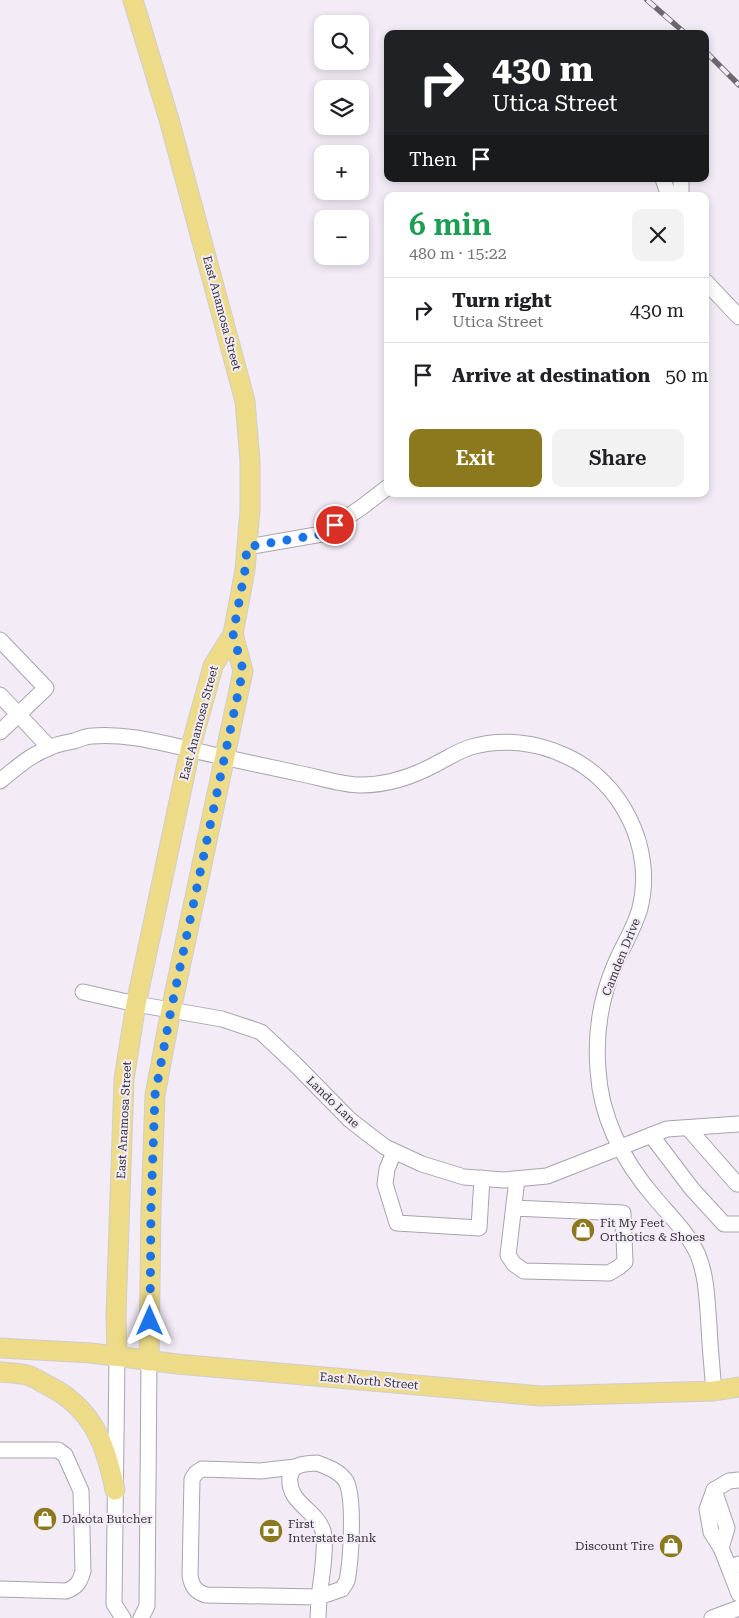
<!DOCTYPE html>
<html lang="en">
<head>
<meta charset="utf-8">
<style>
  :root { --surface:#fff; --page:#f2f2f2; --text:#202124; --muted:#757577; --line:#e0e0e0; --accent:#8c781d }
  body { margin:0; font-family:"Roboto Serif",serif; background:var(--page); color:var(--text); height:100vh; display:flex; flex-direction:column; font-size:19px; white-space:nowrap }
  * { box-sizing:border-box; margin:0 }
  p { font-size:16px; color:var(--muted) }
  .icon { flex:none; width:28px; height:28px; fill:none; stroke:currentColor; stroke-width:2; stroke-linecap:round; stroke-linejoin:round }
  .map { position:relative; flex:1; overflow:hidden }
  .details { position:absolute; left:384px; top:192px; width:325px; height:305px; display:flex; flex-direction:column; background:var(--surface); border-radius:10px; box-shadow:0 2px 8px #0003 }
  .details>* { flex:none }
  .banner { position:absolute; left:384px; top:30px; width:325px; height:152px; border-radius:10px; box-shadow:0 2px 8px #0003; background:#202124; color:#fff; overflow:hidden }
  .buttons { position:absolute; left:314px; top:15px; display:grid; gap:10px }
  .buttons a { display:grid; place-items:center; width:55px; height:55px; border-radius:10px; background:var(--surface); box-shadow:0 2px 8px #0003; font-size:25px }
  .pin { position:absolute; display:grid; place-items:center; width:42px; height:42px; color:#fff; margin:-21px; border:2px solid #fff; border-radius:50%; box-shadow:0 1px 5px #0007 }
  .me { position:absolute; width:55px; margin:-28px; rotate:0deg; stroke-linejoin:round; filter:drop-shadow(0 0 4px #0008) }
  .turn { display:flex; align-items:center; gap:18px; height:105px; padding:0 25px; font-size:22px }
  .turn .icon { width:65px; height:65px; stroke-width:2.5 }
  .turn b { display:block; font-size:35px; line-height:42px }
  .then { display:flex; align-items:center; height:48px; padding:0 25px; background:#0003; gap:10px; font-size:19px }
  .round { display:grid; place-items:center; flex:none; width:52px; height:52px; border-radius:10px; background:var(--page) }
  .head { display:flex; align-items:center; justify-content:space-between; height:85px; padding:0 25px }
  h1 { font-size:30px; font-weight:600; line-height:38px; color:#1e9e55 }
  .button { display:flex; gap:10px; margin-top:auto; padding:10px 25px }
  .button a { flex:1; height:58px; border-radius:10px; background:var(--accent); color:#fff; font-size:20px; font-weight:600; line-height:58px; text-align:center }
  .button a+a { background:var(--page); color:var(--text) }
  ul { padding:0; list-style:none }
  li { display:flex; align-items:center; gap:15px; height:65px; padding:0 25px; border-top:1px solid var(--line) }
  li div { flex:1 }
  li b { display:block; font-size:19px }
  li em { font-style:normal }
  .map>svg:first-child { display:block }
  .lines { fill:none; stroke-linecap:round; stroke-linejoin:round }
  .minor-casing { stroke:#a9a3ad; stroke-width:17 }
  .major-casing { stroke:#cfcecf; stroke-width:21 }
  .minor { stroke:#fff; stroke-width:15 }
  .major { stroke:#eddb87; stroke-width:19 }
  .rail-casing { stroke:#6c686e; stroke-width:5.5 }
  .rail { stroke:#f3ecf7; stroke-width:4; stroke-dasharray:11; stroke-linecap:butt }
  .route { stroke:#1a73e8; stroke-width:9; stroke-dasharray:0 16.2 }
  .labels { text-anchor:middle; dominant-baseline:central; stroke-width:4; stroke-linejoin:round; paint-order:stroke }
  .street-label { font-size:12px; fill:#363438; stroke:#f3ecf7 }
  .poi-label { font-size:12px; fill:#363438; stroke:#f3ecf7; text-anchor:start }
</style>
</head>
<body>
<div class="map">
<svg width="739" height="1618" viewBox="0 0 739 1618">
  <rect width="100%" height="100%" fill="#f3ecf7"/>
  <g class="lines">
    <g class="minor-casing">
      <g id="minor">
        <polyline points="663,179 669,196"/>
        <polyline points="681,196 681,179"/>
        <polyline points="705,281 739,317"/>
        <polyline points="247,547 322,534 362,507 388,487"/>
        <polyline points="0,640 46,688 0,732"/>
        <polyline points="0,695 49,747"/>
        <path d="M 0,781 C 15,769 30,755 49,748 C 56,744 65,743 74,741 C 80,739 86,736 92,736 C 125,733 158,742 189,749 C 225,758 261,765 297,773 C 314,776 345,786 361,785 C 387,785 414,776 436,764 C 448,758 458,751 471,747 C 502,738 537,742 566,756 C 622,781 655,849 640,908 C 635,927 624,944 616,962 C 601,996 595,1033 598,1070 C 601,1120 623,1161 655,1198 C 671,1217 688,1233 698,1255 C 707,1278 707,1301 709,1326 C 710,1347 712,1369 714,1391"/>
        <polyline points="83,992 136,1004 222,1019 261,1032 295,1064 350,1120 385,1147 422,1164 464,1177 504,1180 547,1176 667,1129 739,1124"/>
        <polyline points="688,1128 737,1184 739,1184"/>
        <polyline points="651,1135 692,1189 724,1224 739,1224"/>
        <polyline points="394,1152 387,1169 385,1184 397,1223 479,1228 482,1178"/>
        <polyline points="514,1208 623,1213 625,1262 619,1267 609,1273 524,1271 514,1264 508,1255 517,1179"/>
        <polyline points="117,1356 114,1604 123,1618"/>
        <path d="M 0,1450 L 58,1450 L 65,1455 L 81,1491 L 83,1571 C 80,1582 77,1587 66,1591 L 0,1589"/>
        <path d="M 317,1463 C 328,1467 339,1471 346,1481 C 355,1498 351,1561 347,1581 L 342,1589 L 319,1597 C 321,1581 327,1546 323,1531 C 316,1509 287,1503 290,1477 C 292,1463 306,1464 317,1463 Z"/>
        <path d="M 295,1467 L 260,1471 L 202,1469 L 196,1473 L 192,1479 L 190,1576 C 192,1587 196,1592 206,1595 L 319,1597 L 318,1618"/>
        <polyline points="714,1490 707,1509 711,1532 721,1548"/>
        <polyline points="739,1564 729,1568 739,1594"/>
        <polyline points="729,1568 721,1548 727,1528 714,1490 729,1481 739,1480"/>
        <polyline points="141,1618 147,1606 149,1361"/>
        <polyline points="712,1618 739,1608"/>
      </g>
    </g>
    <g class="major-casing">
      <g id="major">
        <polyline points="0,1348 91,1353 177,1364 541,1396 714,1391 739,1387"/>
        <polyline points="117,1356 116,1315 124,1079 136,1004 190,750 213,666 233,634 245,570 250,510 250,461 245,401 170,123 133,0"/>
        <polyline points="149,1361 151,1208 155,1095 171,1010 243,671 233,634"/>
        <path d="M 0,1372 C 9,1373 18,1373 27,1375 C 34,1377 41,1382 47,1385 C 92,1407 106,1444 115,1490"/>
      </g>
    </g>
    <use href="#minor" class="minor"/>
    <use href="#major" class="major"/>
    <g class="rail-casing">
      <g id="rail">
        <polyline points="647,0 686,34"/>
        <polyline points="705,51 739,85"/>
      </g>
    </g>
    <use href="#rail" class="rail"/>
  </g>
  <g class="lines">
    <polyline class="route" points="150,1321 151,1208 155,1095 171,1010 243,670 233,634 245,570 247,547 322,534 335,525"/>
  </g>
  <defs>
    <g id="shop-disc" transform="scale(1.25)"><circle r="9.5" fill="#8c781d" stroke="#f3ecf7"/><path d="M-5-2.5h2.3a2.7 3.5 0 0 1 5.4 0H5L5.5 6h-11ZM-1.5-2.5h3a1.5 2.3 0 0 0-3 0Z" fill="#fff"/></g>
    <g id="bank-disc" transform="scale(1.25)"><circle r="9.5" fill="#8c781d" stroke="#f3ecf7"/><path d="M-6-4H6V4H-6ZM0-2.3a2.3 2.3 0 1 0 0 4.6a2.3 2.3 0 1 0 0-4.6Z" fill="#fff"/></g>
  </defs>
  <g fill-rule="evenodd">
    <use href="#shop-disc" x="583" y="1230"/>
    <use href="#shop-disc" x="45" y="1519"/>
    <use href="#bank-disc" x="271" y="1531"/>
    <use href="#shop-disc" x="671" y="1546"/>
  </g>
  <g class="labels">
    <g class="street-label">
      <text transform="translate(222 313) rotate(75)">East Anamosa Street</text>
      <text transform="translate(199 723) rotate(-75)">East Anamosa Street</text>
      <text transform="translate(621 957) rotate(-68)">Camden Drive</text>
      <text transform="translate(333 1102) rotate(44)">Lando Lane</text>
      <text transform="translate(124 1120) rotate(-87)">East Anamosa Street</text>
      <text transform="translate(369 1381) rotate(5)">East North Street</text>
    </g>
    <g class="poi-label">
      <text x="600" y="1223">Fit My Feet<tspan x="600" dy="14">Orthotics &amp; Shoes</tspan></text>
      <text x="62" y="1519">Dakota Butcher</text>
      <text x="288" y="1524">First<tspan x="288" dy="14">Interstate Bank</tspan></text>
      <text x="654" y="1546" text-anchor="end">Discount Tire</text>
    </g>
  </g>
</svg>
<div class="buttons">
<a><svg class="icon" aria-label="search" viewBox="0 0 24 24"><circle cx="10" cy="10" r="6"/><path d="M15 15l6 6"/></svg></a>
<a><svg class="icon" aria-label="layers" viewBox="0 0 24 24"><path d="M12 4l9 5-9 5-9-5zM3 14l9 5 9-5"/></svg></a>
<a>+</a>
<a>−</a>
</div>
<div class="pin" style="left:335px;top:525px;background:#d93025"><svg class="icon" aria-label="arrive" viewBox="0 0 24 24"><path d="M6 21V4h12l-3 4 3 4H6"/></svg></div>
<svg class="me" style="left:150px;top:1321px" viewBox="-20 -20 40 40"><path d="M0-17L14 15 0 8-14 15z" fill="#1a73e8" stroke="#fff" stroke-width="4"/></svg>
<div class="banner">
<div class="turn"><svg class="icon" aria-label="right" viewBox="0 0 24 24"><path d="M7 20v-9h11M14 6l5 5-5 5"/></svg><div><b>430 m</b>Utica Street</div></div>
<div class="then">Then<svg class="icon" aria-label="arrive" viewBox="0 0 24 24"><path d="M6 21V4h12l-3 4 3 4H6"/></svg></div>
</div>
<section class="details">
<div class="head"><div><h1>6 min</h1><p>480 m · 15:22</p></div><a class="round"><svg class="icon" aria-label="close" viewBox="0 0 24 24"><path d="M6 6l12 12M18 6L6 18"/></svg></a></div>
<ul>
<li><svg class="icon" aria-label="right" viewBox="0 0 24 24"><path d="M7 20v-9h11M14 6l5 5-5 5"/></svg><div><b>Turn right</b><p>Utica Street</p></div><em>430 m</em></li>
<li><svg class="icon" aria-label="arrive" viewBox="0 0 24 24"><path d="M6 21V4h12l-3 4 3 4H6"/></svg><div><b>Arrive at destination</b></div><em>50 m</em></li>
</ul>
<div class="button"><a>Exit</a><a>Share</a></div>
</section>
</div>
</body>
</html>
